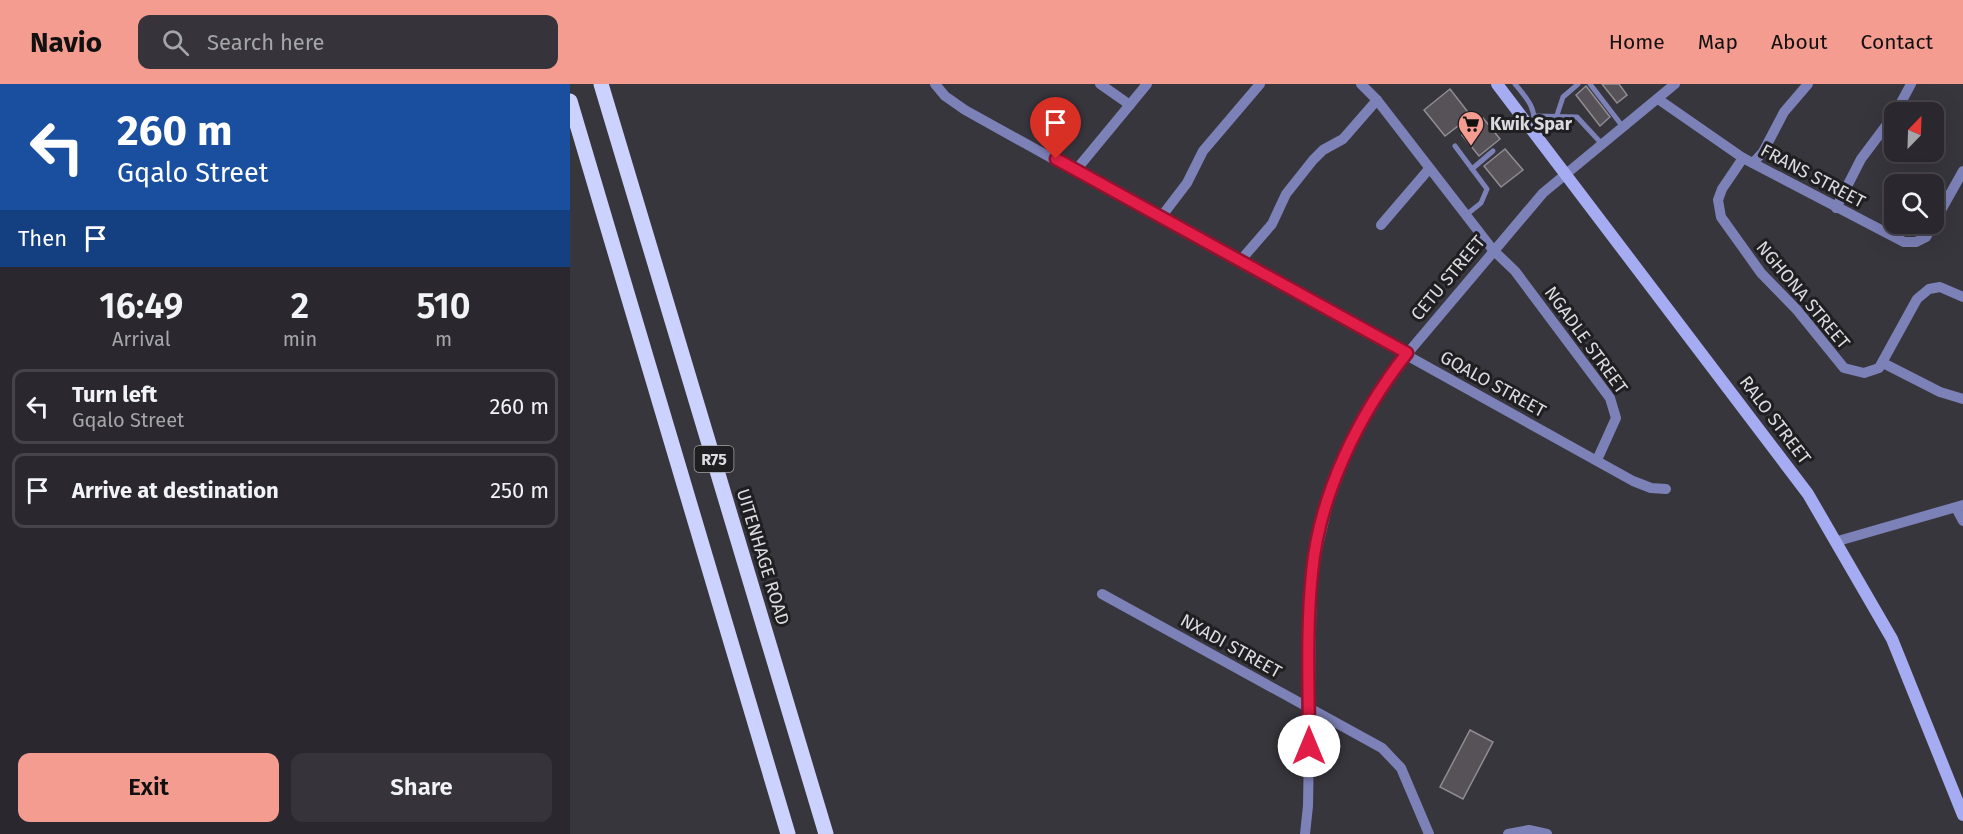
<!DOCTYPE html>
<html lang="en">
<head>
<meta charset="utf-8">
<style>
  :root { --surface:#2a282e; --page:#36343a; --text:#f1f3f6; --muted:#a5a6aa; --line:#46444a; --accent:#f59c91 }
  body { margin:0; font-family:"Fira Sans",sans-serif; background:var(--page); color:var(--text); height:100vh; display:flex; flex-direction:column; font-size:22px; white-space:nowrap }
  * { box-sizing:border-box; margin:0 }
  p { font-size:20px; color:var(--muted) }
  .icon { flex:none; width:33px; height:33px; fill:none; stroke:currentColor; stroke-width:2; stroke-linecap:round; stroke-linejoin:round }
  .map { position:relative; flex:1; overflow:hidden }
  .sheet { display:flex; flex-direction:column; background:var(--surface); width:570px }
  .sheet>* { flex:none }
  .top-card { background:#1a4fa0; color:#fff; overflow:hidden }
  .needle { width:39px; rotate:23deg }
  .fabs { position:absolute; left:1314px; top:18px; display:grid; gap:12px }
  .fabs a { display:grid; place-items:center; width:60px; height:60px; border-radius:12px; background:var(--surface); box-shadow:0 6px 24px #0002,0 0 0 2px var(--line); font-size:30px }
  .pin { position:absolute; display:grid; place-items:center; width:51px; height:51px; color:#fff; margin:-62px -26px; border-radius:50% 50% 50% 0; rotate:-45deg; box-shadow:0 0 6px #0007 }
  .pin .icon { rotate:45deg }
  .me { position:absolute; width:66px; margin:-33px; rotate:0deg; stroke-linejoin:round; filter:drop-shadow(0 0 4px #0008) }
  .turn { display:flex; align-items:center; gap:21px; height:126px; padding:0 18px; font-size:27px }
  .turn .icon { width:78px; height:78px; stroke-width:2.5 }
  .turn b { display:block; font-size:42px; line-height:51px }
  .then { display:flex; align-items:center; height:57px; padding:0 18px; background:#0003; gap:12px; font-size:22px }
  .eta { display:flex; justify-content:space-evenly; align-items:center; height:102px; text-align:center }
  .eta b { font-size:36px; font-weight:600; line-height:42px }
  .action { display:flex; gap:12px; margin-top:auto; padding:12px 18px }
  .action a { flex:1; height:69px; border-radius:12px; background:var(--accent); color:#111; font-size:24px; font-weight:600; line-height:69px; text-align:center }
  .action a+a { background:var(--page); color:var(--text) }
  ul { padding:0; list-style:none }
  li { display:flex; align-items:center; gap:18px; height:75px; margin:0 12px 9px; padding:0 6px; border:3px solid var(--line); border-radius:12px }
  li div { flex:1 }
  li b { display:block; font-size:22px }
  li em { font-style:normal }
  header { display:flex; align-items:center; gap:36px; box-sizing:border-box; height:84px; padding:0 30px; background:var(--accent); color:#111 }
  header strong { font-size:28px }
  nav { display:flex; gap:33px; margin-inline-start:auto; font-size:21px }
  .search { width:420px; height:54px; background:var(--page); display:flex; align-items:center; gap:15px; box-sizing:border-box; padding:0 21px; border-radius:12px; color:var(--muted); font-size:22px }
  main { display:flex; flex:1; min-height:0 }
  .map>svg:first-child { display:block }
  .building { fill:#565258; stroke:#918c93; stroke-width:1.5 }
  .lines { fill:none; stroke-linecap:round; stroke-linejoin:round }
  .lane { stroke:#7c81b7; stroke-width:5 }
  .street { stroke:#7c81b7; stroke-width:10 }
  .secondary { stroke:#a5acf1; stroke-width:12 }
  .primary { stroke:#ccd2fe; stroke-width:15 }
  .route-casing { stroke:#92132f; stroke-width:15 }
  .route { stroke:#e11d48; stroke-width:10 }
  .labels { text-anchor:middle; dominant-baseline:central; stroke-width:6; stroke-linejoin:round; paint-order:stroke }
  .shield { fill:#1f1e21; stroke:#a3a2a6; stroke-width:1.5 }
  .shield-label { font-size:16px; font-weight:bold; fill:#dcdbdf }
  .poi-label { font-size:18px; font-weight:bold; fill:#dcdbdf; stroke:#1f1e21; text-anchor:start }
  .street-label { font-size:18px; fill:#dcdbdf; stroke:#1f1e21 }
</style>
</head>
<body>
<header>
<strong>Navio</strong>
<div class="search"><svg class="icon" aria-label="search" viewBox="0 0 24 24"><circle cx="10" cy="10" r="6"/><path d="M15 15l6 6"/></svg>Search here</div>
<nav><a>Home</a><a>Map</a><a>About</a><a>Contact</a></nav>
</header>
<main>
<section class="sheet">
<div class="top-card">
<div class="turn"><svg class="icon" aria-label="left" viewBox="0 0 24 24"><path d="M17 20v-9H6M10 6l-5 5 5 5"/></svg><div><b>260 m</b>Gqalo Street</div></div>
<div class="then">Then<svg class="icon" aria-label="arrive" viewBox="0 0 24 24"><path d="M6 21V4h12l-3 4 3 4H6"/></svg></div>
</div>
<div class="eta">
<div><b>16:49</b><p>Arrival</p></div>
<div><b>2</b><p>min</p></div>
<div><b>510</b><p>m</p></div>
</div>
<ul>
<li><svg class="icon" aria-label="left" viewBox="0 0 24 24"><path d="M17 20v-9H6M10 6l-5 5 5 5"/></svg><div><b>Turn left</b><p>Gqalo Street</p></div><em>260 m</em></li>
<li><svg class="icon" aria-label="arrive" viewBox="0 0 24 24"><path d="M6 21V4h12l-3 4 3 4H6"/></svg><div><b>Arrive at destination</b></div><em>250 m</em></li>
</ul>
<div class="action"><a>Exit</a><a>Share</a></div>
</section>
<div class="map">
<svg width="1393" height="750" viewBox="0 0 1393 750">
  <rect width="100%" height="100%" fill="#38363d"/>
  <g class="building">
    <polygon points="1032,0 1049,0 1057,11 1047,19"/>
    <polygon points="1016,2 1040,33 1030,42 1006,11"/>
    <polygon points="880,5 901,32 875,52 854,26"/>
    <polygon points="913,34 930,55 909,72 892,51"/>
    <polygon points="935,65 953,86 931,103 914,82"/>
    <polygon points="900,646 923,658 893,715 870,703"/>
  </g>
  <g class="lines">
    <g class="lane">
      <path d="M 945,0 C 957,14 968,26 963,46"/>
      <polyline points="1020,0 1053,43"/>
      <polyline points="987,31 993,13 1008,0"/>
      <polyline points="965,32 1007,33 1032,60"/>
      <polyline points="885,62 917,105 911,119 896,131"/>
      <polyline points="902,85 923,67"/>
    </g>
    <g class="street">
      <polyline points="365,0 375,12 395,26 1063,397 1081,404 1096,405"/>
      <polyline points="530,0 560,21"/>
      <polyline points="791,0 807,16 923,166 945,187 1040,314 1046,334 1027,376"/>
      <polyline points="1088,15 1173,74 1334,158 1346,158 1356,153 1393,87"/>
      <polyline points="1326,28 1341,0"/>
      <polyline points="1173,74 1152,105 1148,116 1151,133 1191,189 1227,226 1274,284 1294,289 1309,284 1347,215 1359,205 1370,203 1393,213"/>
      <polyline points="1183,79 1193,68 1214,28 1238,0"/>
      <polyline points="506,86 577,0"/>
      <polyline points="1266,124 1291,75 1324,31"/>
      <polyline points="591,133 617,99 633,67 690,0"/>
      <polyline points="811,141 859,85"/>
      <polyline points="670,177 702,140 716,110 743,76 753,66 773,55 807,16"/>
      <polyline points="1313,279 1370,308 1393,315"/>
      <polyline points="1386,424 1393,437"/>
      <polyline points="1268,457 1393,421"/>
      <polyline points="532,510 812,664 831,684 859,750"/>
      <polyline points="735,750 738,722 742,486 758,420 782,354 826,283 973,109 1105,0"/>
      <polyline points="938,750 959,746 977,750"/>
    </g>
    <polyline class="secondary" points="927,0 1238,410 1322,555 1393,731"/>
    <g class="primary">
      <polyline points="31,0 256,750"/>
      <polyline points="0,17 218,750"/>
    </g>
  </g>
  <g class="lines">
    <g class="route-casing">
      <path id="route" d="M 486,75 L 837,269 C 789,330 749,411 742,489 C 736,546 739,605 739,662"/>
    </g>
    <use href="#route" class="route"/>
  </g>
  <defs>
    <g id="supermarket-pin" transform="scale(1.35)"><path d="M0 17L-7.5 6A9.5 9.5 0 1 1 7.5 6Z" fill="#f59c91" stroke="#1f1e21"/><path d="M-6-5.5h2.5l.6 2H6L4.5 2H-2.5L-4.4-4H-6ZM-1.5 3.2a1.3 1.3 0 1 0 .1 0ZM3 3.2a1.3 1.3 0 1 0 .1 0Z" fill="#111"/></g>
  </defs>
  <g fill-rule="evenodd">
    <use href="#supermarket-pin" x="901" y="40"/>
  </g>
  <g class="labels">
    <rect class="shield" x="124.5" y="362" width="39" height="26" rx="4.5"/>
    <g class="shield-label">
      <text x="144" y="375">R75</text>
    </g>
    <g class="poi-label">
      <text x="920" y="40">Kwik Spar</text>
    </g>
    <g class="street-label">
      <text transform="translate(1243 92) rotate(28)">FRANS STREET</text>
      <text transform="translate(878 194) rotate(-50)">CETU STREET</text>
      <text transform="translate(1233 211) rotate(50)">NGHONA STREET</text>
      <text transform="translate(1016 256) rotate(54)">NGADLE STREET</text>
      <text transform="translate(923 300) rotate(29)">GQALO STREET</text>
      <text transform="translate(1205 336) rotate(53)">RALO STREET</text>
      <text transform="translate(193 473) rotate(73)">UITENHAGE ROAD</text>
      <text transform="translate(661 562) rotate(29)">NXADI STREET</text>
    </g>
  </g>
</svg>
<div class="fabs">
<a><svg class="needle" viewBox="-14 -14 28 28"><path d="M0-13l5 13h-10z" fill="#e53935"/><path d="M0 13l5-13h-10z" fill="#a5a6aa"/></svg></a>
<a><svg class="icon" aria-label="search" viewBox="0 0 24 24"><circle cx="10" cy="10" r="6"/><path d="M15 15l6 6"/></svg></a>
</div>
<div class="pin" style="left:486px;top:75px;background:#d93025"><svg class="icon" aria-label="arrive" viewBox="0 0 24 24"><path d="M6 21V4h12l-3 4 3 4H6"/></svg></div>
<svg class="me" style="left:739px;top:662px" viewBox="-20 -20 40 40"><circle r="19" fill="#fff"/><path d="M0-13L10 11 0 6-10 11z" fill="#e11d48"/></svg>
</div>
</main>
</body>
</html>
